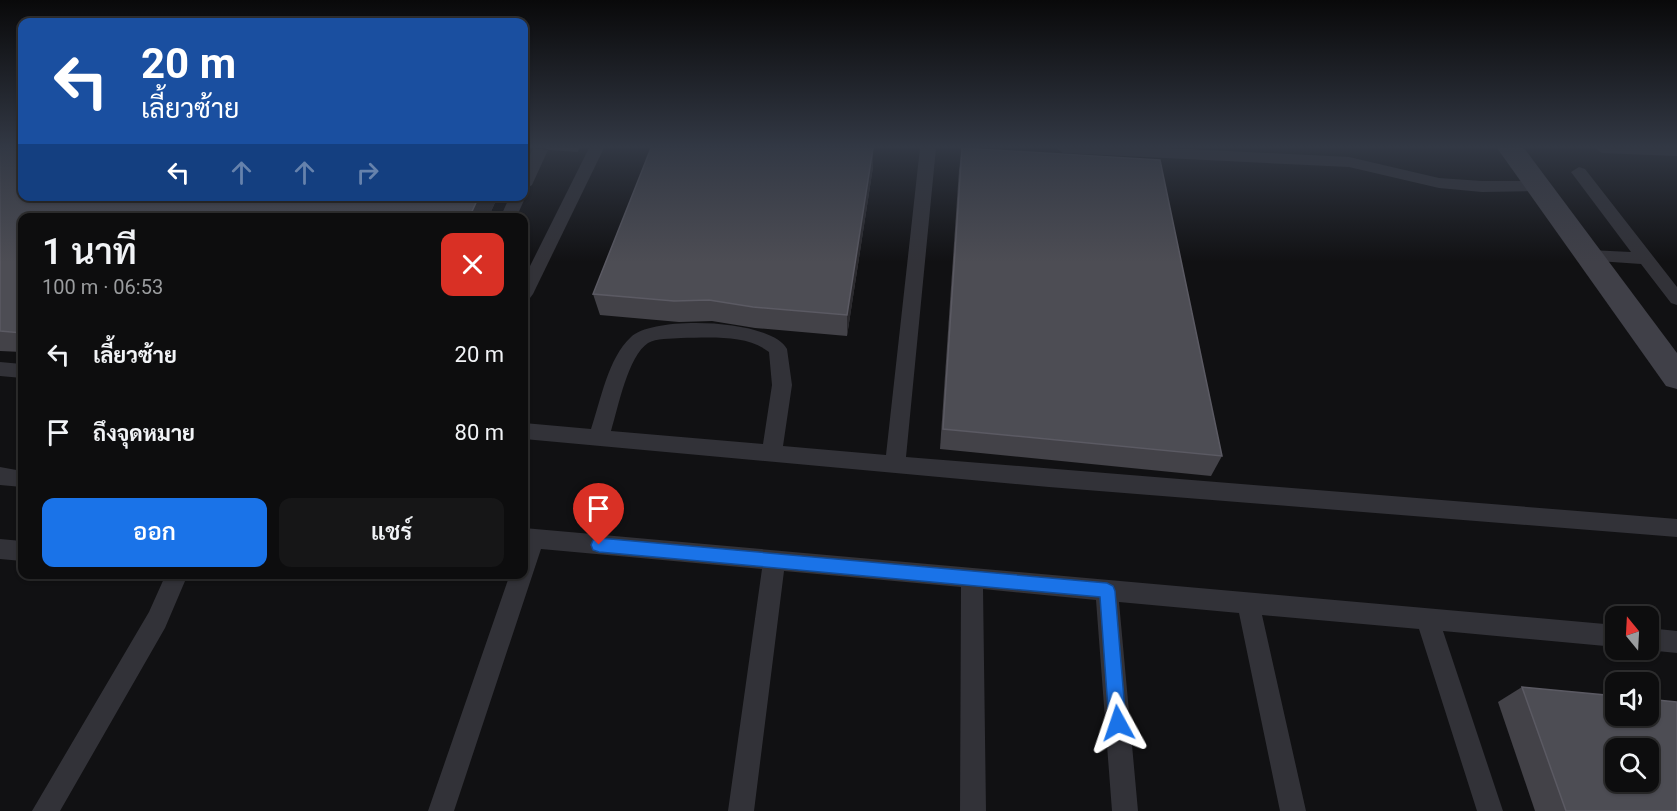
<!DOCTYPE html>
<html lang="th">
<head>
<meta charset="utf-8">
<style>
  :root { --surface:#0d0d0e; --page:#161617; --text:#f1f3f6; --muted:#9a9c9e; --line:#2d2d2e; --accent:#1a73e8 }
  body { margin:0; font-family:Roboto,Sarabun,sans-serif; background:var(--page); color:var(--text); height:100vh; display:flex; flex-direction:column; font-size:22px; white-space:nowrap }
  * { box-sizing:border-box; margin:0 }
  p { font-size:20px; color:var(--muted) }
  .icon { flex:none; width:33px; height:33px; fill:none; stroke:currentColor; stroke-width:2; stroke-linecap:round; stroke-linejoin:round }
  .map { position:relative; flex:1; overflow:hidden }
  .details { position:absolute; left:18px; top:213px; width:510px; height:366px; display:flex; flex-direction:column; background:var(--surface); border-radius:12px; box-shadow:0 2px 4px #0004,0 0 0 2px var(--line) }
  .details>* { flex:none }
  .banner { position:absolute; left:18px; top:18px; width:510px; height:183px; border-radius:12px; box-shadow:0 2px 4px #0004,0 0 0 2px var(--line); background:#1a4fa0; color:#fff; overflow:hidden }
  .needle { width:39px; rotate:342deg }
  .buttons { position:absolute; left:1605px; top:606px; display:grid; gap:12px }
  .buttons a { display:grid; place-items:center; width:54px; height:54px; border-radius:12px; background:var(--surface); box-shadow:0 2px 4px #0004,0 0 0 2px var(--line); font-size:30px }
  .pin { position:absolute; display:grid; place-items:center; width:51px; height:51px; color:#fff; margin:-62px -26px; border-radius:50% 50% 50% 0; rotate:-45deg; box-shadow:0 0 6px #0007 }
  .pin .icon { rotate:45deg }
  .me { position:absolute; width:66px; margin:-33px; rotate:355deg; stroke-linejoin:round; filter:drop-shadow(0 0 4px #0008) }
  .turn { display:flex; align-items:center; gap:21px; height:126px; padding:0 24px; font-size:27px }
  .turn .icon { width:78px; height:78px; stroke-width:2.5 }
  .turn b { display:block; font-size:42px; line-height:51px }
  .lanes { display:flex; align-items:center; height:57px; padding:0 24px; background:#0003; justify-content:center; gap:30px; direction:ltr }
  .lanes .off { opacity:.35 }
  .round { display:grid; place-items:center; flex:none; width:63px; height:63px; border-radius:12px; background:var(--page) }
  .summary { display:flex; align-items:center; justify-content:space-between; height:102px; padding:0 24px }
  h1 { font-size:36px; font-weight:600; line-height:45px }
  .cta { display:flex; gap:12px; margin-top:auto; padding:12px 24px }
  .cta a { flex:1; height:69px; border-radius:12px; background:var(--accent); color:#fff; font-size:24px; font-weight:600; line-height:69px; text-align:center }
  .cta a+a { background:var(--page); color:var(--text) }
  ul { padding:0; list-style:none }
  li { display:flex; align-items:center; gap:18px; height:78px; padding:0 24px }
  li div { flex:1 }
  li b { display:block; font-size:22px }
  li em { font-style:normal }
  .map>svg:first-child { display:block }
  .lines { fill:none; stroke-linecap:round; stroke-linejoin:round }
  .lane { fill:#323238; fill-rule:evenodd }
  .secondary { fill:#404048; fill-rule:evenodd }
  .wall { fill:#434248 }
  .shaded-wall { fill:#2b2a2e }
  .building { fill:#4d4d54; stroke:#5b5a63; stroke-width:1.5; fill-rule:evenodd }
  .route { fill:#1a73e8; stroke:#114b97; stroke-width:1.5 }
</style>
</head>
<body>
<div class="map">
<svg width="1677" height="811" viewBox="0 0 1677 811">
  <rect width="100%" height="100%" fill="#111113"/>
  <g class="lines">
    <g class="lane">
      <polygon points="533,148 548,150 532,185 524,190 524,169"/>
      <polygon points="589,148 604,148 533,294 530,298 524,300 524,278"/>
      <path d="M 920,148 L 936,148 L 906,457 L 1677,519 L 1677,537 L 1049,487 L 524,439 L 524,423 L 591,429 C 601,400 608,358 631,337 C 654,315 771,319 787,349 L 792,385 L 783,446 L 886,455 ZM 681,338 C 709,338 746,334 769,352 L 772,385 L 763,444 L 611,431 C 618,408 628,356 648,343 C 656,338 671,339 681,338 Z"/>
      <polygon points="1056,148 1168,148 1349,157 1439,178 1482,181 1538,181 1546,186 1538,191 1482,192 1439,188 1349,167 1063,153"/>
      <polygon points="1595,148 1677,148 1677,156 1602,153"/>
      <polygon points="1579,167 1585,169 1677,287 1677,305 1671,303 1641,264 1583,260 1580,256 1583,252 1589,250 1631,252 1571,172"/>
      <polygon points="524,192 526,196 516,218 500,218 510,196 524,196"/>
      <polygon points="0,362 22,364 22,378 0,376"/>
      <polygon points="0,467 22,471 22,487 0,485"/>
      <polygon points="524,528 1616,625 1616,647 1443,631 1503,811 1477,811 1419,629 1262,615 1306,811 1280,811 1239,613 1119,602 1138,811 1112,811 1096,600 983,589 986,811 960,811 961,587 784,571 754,811 728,811 762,569 541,549 454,811 428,811 510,574 524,574"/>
      <polygon points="0,539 22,541 22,561 0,559"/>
      <polygon points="166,574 188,574 165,628 60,811 32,811 149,612"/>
      <polygon points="1648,628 1677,631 1677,653 1647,650 1648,650"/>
    </g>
    <polygon class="secondary" points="1497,148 1524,148 1677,353 1677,389 1666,386"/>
  </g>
  <g class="wall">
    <polygon points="0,148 22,196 498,196 488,218 22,218 22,352 0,351"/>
    <polygon points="544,148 579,148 578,152 550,150"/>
    <polygon points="873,148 873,167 847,336 755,328 712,321 679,322 600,315 593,294"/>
    <polygon points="962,148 1222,456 1211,476 940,449 959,170"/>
    <polygon points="1522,687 1677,811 1535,811 1498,702"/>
  </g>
  <g class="shaded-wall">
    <polygon points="873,148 873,167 847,336 847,315"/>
    <polygon points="479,196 498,196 488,218 469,218"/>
  </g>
  <g class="building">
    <polygon points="0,148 22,148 22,196 479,196 469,218 22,218 22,333 0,331"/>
    <polygon points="651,148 873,148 847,315 753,307 709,300 674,301 593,294"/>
    <polygon points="962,148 1160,160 1222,456 943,429"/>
    <path d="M 1522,687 L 1616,696 L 1616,716 L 1648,716 L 1648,699 L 1677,702 L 1677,811 L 1566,811 ZM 1616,748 L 1648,748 L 1648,782 L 1616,782 Z"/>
  </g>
  <linearGradient id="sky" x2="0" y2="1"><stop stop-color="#09090a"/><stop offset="0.56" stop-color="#323844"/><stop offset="1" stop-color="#323844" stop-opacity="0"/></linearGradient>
  <rect width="1677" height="262" fill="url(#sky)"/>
  <polygon class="route" points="599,538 1107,583 1113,586 1115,591 1126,723 1124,729 1118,732 1112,729 1109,723 1100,597 599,552 593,550 591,545 593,540"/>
</svg>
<div class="buttons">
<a><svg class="needle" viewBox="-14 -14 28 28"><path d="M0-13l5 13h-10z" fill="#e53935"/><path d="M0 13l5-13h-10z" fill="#9a9c9e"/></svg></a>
<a><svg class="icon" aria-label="sound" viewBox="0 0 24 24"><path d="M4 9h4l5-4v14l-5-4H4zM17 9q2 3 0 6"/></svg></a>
<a><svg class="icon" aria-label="search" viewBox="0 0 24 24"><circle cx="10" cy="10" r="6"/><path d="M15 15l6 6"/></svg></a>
</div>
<div class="pin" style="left:599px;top:545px;background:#d93025"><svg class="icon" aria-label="arrive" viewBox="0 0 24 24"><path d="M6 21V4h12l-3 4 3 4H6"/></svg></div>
<svg class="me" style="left:1118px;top:723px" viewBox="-20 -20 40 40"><path d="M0-17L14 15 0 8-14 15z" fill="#1a73e8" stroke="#fff" stroke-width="4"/></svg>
<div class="banner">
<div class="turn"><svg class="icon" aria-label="left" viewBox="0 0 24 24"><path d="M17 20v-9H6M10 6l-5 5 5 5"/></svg><div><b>20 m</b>เลี้ยวซ้าย</div></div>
<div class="lanes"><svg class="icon" aria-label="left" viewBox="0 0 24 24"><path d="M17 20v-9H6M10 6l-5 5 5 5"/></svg><svg class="icon off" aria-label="ahead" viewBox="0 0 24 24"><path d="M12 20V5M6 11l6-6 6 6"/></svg><svg class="icon off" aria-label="ahead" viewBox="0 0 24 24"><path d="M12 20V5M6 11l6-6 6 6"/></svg><svg class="icon off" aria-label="right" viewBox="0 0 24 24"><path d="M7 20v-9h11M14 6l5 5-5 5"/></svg></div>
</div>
<section class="details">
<div class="summary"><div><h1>1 นาที</h1><p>100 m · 06:53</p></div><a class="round" style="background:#d93025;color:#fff"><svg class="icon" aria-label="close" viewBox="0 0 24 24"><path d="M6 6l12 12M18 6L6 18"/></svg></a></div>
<ul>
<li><svg class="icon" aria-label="left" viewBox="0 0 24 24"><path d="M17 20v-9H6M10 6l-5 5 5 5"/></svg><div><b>เลี้ยวซ้าย</b></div><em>20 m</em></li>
<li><svg class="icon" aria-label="arrive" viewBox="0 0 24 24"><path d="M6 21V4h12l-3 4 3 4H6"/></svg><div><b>ถึงจุดหมาย</b></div><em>80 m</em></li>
</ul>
<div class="cta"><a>ออก</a><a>แชร์</a></div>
</section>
</div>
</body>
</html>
